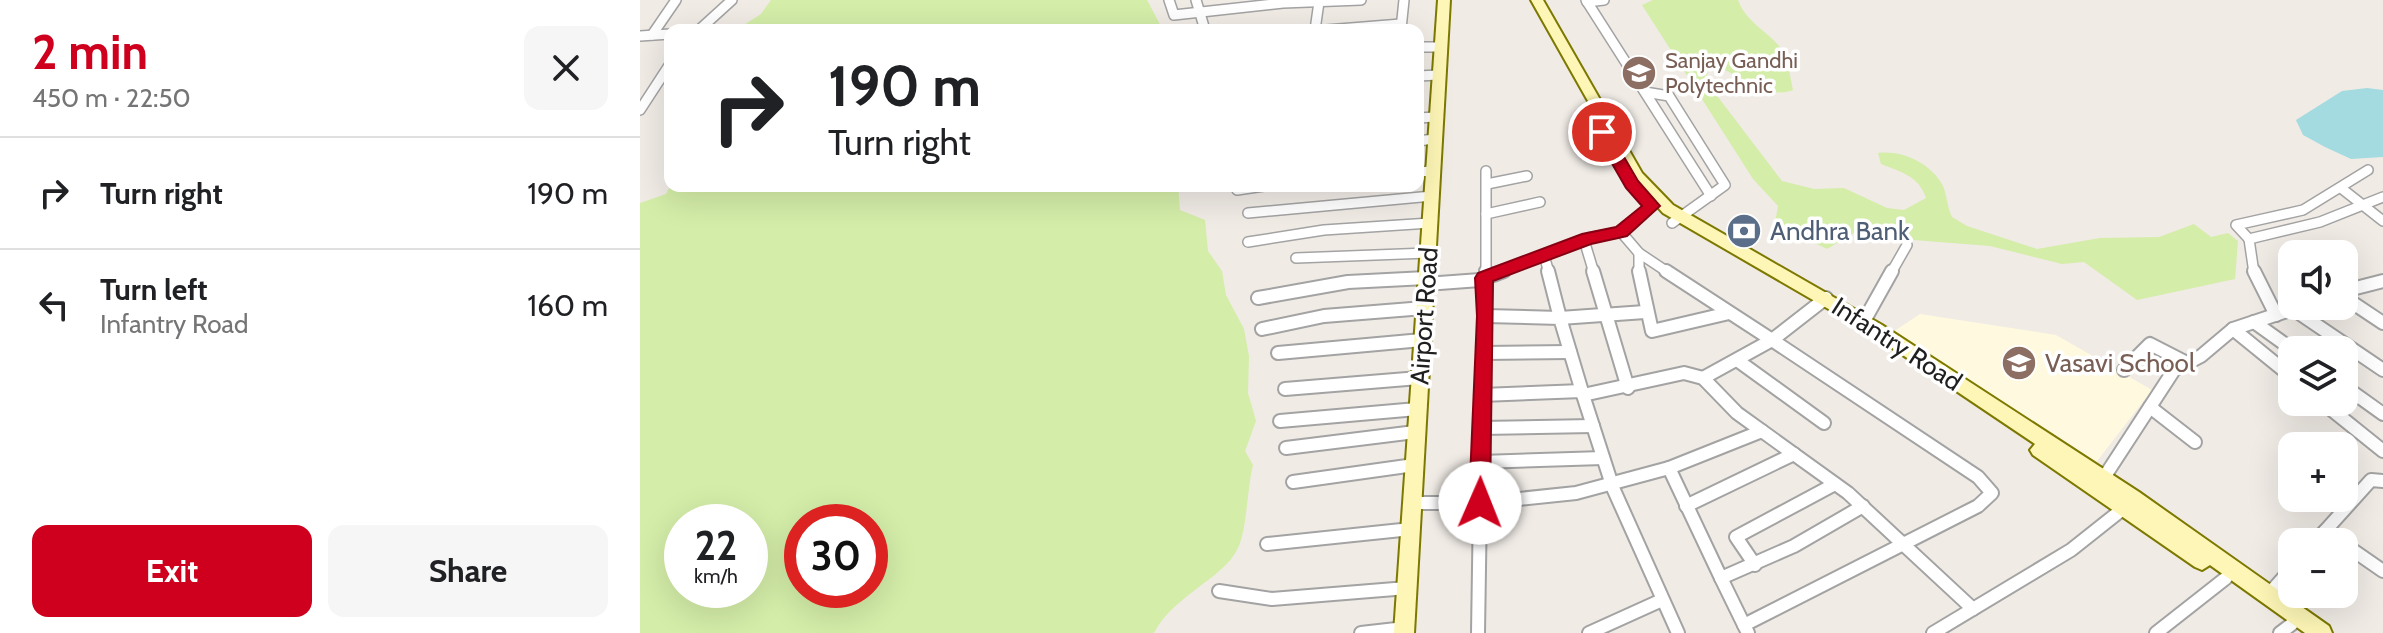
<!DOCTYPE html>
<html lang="en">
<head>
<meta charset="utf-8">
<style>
  :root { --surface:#fff; --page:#f6f6f6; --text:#202124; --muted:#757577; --line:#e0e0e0; --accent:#ce001d }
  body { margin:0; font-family:Cabin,sans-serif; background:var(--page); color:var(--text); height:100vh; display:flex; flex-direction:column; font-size:30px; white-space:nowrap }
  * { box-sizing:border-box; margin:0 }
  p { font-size:26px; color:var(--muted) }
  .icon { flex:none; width:44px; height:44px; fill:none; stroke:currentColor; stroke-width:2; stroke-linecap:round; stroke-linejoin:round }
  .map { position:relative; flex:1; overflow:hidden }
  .side { display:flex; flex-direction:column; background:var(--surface); width:640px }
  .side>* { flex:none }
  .banner { position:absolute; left:24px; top:24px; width:760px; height:168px; border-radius:16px; box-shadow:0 8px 32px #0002; background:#fff; color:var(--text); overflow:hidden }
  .tools { position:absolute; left:1638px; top:240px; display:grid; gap:16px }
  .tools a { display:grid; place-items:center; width:80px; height:80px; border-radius:16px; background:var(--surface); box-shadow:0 8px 32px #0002; font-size:40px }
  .speed { position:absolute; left:24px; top:504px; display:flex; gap:16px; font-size:40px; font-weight:700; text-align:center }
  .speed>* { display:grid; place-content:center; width:104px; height:104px; border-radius:50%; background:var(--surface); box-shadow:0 8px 32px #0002; line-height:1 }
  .speed small { font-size:20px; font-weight:400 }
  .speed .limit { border:12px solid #d22; background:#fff; color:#111 }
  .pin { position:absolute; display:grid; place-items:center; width:68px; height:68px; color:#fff; margin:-34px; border:4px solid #fff; border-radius:50%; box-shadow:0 2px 8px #0007 }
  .me { position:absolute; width:88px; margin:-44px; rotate:1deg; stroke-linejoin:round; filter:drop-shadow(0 0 6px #0008) }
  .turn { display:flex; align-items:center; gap:28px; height:168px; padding:0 32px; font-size:36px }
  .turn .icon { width:104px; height:104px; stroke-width:2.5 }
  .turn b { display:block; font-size:56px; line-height:68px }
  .round { display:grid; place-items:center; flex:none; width:84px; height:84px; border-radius:16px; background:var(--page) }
  .headline { display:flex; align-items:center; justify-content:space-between; height:136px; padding:0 32px }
  h1 { font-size:48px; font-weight:800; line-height:60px; color:var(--accent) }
  .cta { display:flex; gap:16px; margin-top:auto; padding:16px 32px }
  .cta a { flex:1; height:92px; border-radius:16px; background:var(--accent); color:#fff; font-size:32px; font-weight:800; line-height:92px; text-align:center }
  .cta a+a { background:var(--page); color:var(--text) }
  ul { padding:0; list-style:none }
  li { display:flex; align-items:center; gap:24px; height:112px; padding:0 32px; border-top:2px solid var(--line) }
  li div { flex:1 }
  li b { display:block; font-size:30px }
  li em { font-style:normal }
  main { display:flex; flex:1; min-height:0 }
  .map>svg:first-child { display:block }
  .education { fill:#fffadf }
  .grass { fill:#d4eda8; fill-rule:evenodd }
  .water { fill:#a3dbe0 }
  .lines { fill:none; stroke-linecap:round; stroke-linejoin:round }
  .street-far1-casing { stroke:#a3a3a3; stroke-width:12 }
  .street-casing { stroke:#a3a3a3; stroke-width:16 }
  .secondary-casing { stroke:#7c7800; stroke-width:4 }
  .street-far1 { stroke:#fff; stroke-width:9 }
  .street { stroke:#fff; stroke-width:12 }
  .secondary { fill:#fdf6b6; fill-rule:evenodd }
  .route { fill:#ce001d; stroke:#860013; stroke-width:2 }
  .labels { text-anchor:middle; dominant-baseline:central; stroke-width:7; stroke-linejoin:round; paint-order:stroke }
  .far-education-label { font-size:22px; fill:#785e54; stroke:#fff; text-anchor:start }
  .service-label { font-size:26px; fill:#4e5e75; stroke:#fff; text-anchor:start }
  .street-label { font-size:26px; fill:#1f1f1f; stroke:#fff }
  .education-label { font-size:26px; fill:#785e54; stroke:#fff; text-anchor:start }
</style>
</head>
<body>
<main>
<section class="side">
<div class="headline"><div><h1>2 min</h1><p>450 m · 22:50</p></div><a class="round"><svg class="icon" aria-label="close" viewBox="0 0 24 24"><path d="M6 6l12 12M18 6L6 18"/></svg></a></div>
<ul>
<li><svg class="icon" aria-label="right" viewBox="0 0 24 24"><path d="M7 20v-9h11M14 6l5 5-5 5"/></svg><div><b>Turn right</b></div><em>190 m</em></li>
<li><svg class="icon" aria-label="left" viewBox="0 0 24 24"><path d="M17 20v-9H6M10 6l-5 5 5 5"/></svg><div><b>Turn left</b><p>Infantry Road</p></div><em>160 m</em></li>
</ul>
<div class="cta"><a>Exit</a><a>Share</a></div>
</section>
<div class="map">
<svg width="1743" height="633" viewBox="0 0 1743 633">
  <rect width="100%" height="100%" fill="#f0ebe5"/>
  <polygon class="education" points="1280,314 1416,335 1512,390 1454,465 1250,334"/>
  <g class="grass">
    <polygon points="131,0 507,0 523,30 96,30 121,14"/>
    <path d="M 1013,0 L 1098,0 C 1106,22 1126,30 1140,47 C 1148,57 1150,77 1153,90 C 1128,100 1101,76 1078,67 L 1068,72 L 1065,80 L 1142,181 L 1174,189 L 1204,188 L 1247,208 L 1264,210 L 1286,198 C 1279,176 1261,172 1241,164 L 1238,153 C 1262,150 1291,163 1303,186 C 1307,196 1307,206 1312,217 L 1327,226 L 1397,249 L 1460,238 L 1519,237 L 1554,224 L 1571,237 L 1588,233 L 1598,241 L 1595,279 L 1497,300 L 1444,262 L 1422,264 L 1350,246 L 1235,237 L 1217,231 L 1187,249 L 1135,223 L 1138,206 L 1113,179 L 1002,5 Z"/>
    <path d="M 30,186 L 538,186 L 540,210 L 565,220 L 568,251 L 582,271 L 586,295 L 604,329 L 609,356 L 608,393 L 616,421 L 605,451 L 613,465 C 607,488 607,532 597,550 C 582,579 533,596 514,633 L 0,633 L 0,203 L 26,194 ZM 42,522 L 110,522 L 110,590 L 42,590 ZM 162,522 L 230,522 L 230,590 L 162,590 Z"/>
  </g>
  <polygon class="water" points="1727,88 1743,90 1743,157 1711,159 1685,147 1663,135 1656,120 1702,91"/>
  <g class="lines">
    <g class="street-far1-casing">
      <g id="street-far1">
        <polyline points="529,0 534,15 643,3 721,0"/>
        <polyline points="556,0 565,30"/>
        <polyline points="946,0 1071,196"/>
        <polyline points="947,2 964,0"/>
        <polyline points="761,29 764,0"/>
        <polyline points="59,30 92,0"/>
        <polyline points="675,30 679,2"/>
        <polyline points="686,30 761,24"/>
        <polyline points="12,35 36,0"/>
        <polyline points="0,36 30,34"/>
        <polyline points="778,47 801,47"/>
        <polyline points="778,76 798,75"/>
        <polyline points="1005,92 1029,96 1085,185 1032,223"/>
        <polyline points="0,110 30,64"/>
        <polyline points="778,118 795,117"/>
        <polyline points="778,141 794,139"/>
        <polyline points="846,171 846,273"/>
        <polyline points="778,172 792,171"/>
        <polyline points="847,184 887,176"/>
        <polyline points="1701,188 1743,221"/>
        <polyline points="597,190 624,186"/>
        <polyline points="1011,206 981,232 999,253 1029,273"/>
        <polyline points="608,213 792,196"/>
        <polyline points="846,214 900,202"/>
        <polyline points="1609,239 1596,225 1663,210 1728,170"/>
        <polyline points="944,240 954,273"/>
        <polyline points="608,242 684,230 790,223"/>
        <polyline points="999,253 999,273"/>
        <polyline points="904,255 909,273"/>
        <polyline points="656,258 788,253"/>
        <polyline points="859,273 948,238 981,232"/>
        <polyline points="1251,273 1267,245"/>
        <polyline points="1614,273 1609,239 1680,222 1743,197"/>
      </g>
    </g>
    <g class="street-casing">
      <g id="street">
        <polyline points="908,271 920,318 1005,312"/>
        <polyline points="953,271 988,388"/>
        <polyline points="999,271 1012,331 1089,313"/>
        <polyline points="1026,271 1132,340 1063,378 1097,413 1208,493 1333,609"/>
        <polyline points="1614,271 1636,315"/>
        <polyline points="786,284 840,280 864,271"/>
        <polyline points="1704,291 1743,281"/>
        <polyline points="1704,297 1743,323"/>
        <polyline points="618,298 708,282 786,278"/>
        <polyline points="1653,309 1743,370"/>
        <polyline points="846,316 920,318 943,395 1044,373 1063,378"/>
        <polyline points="1224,321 1252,271"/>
        <polyline points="1614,322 1653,350"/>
        <polyline points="622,329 684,316 784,308"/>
        <polyline points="1593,329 1652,377"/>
        <polyline points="638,353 782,340"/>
        <polyline points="844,353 930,352"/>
        <polyline points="1097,360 1184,423"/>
        <polyline points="1484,370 1510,344 1547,363"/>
        <polyline points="1704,386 1743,414"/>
        <polyline points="645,389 779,378"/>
        <polyline points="842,395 942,391"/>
        <polyline points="943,395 973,488 1038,633"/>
        <polyline points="1682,402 1743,451"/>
        <polyline points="1510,407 1555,442"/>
        <polyline points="640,421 777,409"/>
        <polyline points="841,428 953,426"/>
        <polyline points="646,448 775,432"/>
        <polyline points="841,462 963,458"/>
        <polyline points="1463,479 1534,370 1561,356 1593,329 1662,306"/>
        <polyline points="653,482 774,465"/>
        <polyline points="772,503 840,503 846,271"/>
        <polyline points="1046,506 1154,454"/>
        <polyline points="1685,531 1731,480 1743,481"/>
        <polyline points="1675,542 1685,531 1701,542"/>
        <polyline points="627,544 771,529"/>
        <polyline points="1704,544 1743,571"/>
        <polyline points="1115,565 1096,537 1195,484"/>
        <polyline points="1081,578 1029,468 1122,431"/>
        <polyline points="579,591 632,599 767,588"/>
        <polyline points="1628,595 1652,568"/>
        <polyline points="1104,625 1081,578 1154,546 1223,506"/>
        <polyline points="721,633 765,628"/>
        <polyline points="838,633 840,503 936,493 1029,468"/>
        <polyline points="949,633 1022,600"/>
        <polyline points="1108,633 1104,625 1338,506 1352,493 1338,477 1132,340 1186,298"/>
        <polyline points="1293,633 1431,550 1489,504"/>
        <polyline points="1516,633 1586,578"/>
        <polyline points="1640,633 1652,624"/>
      </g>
    </g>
    <g class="secondary-casing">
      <g id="secondary">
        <polygon points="798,0 810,0 774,633 754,633"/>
        <polygon points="891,0 903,0 1002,173 1033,205 1242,325 1499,492 1689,626 1692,633 1665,633 1570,565 1562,570 1555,567 1393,455 1390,450 1395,444 1230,333 1023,213 992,179"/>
      </g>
    </g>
    <use href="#street-far1" class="street-far1"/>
    <use href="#street" class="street"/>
    <use href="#secondary" class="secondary"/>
  </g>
  <polygon class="route" points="962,127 967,128 998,181 1020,206 987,236 951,244 853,281 850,503 847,510 840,513 832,510 829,503 837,316 835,278 838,273 942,234 976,227 1002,206 986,188 954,132"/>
  <defs>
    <g id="school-disc" transform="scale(1.8)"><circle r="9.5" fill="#8d6e63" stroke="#fff"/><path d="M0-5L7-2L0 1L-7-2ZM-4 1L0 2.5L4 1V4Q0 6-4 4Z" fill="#fff"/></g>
    <g id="bank-disc" transform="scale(1.8)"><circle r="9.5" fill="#5c6f8a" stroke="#fff"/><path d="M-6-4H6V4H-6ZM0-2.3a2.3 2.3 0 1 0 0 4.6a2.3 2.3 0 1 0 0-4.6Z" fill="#fff"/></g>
  </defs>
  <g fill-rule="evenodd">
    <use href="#school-disc" x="999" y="73"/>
    <use href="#bank-disc" x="1104" y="231"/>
    <use href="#school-disc" x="1379" y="363"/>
  </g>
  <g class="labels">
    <g class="far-education-label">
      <text x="1025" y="60">Sanjay Gandhi<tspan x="1025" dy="25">Polytechnic</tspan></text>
    </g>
    <g class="service-label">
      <text x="1130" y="231">Andhra Bank</text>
    </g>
    <g class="street-label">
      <text transform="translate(784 316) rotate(-86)">Airport Road</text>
      <text transform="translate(1257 344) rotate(33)">Infantry Road</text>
    </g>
    <g class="education-label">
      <text x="1405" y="363">Vasavi School</text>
    </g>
  </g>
</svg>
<div class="tools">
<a><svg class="icon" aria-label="sound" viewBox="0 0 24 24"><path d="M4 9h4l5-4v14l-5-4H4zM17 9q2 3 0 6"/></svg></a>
<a><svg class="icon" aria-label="layers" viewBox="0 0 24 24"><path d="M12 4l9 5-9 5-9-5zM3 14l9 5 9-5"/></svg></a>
<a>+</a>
<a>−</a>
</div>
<div class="speed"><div>22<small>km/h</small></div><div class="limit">30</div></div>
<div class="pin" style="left:962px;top:132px;background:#d93025"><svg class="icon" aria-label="arrive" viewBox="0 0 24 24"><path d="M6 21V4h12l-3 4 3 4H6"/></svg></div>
<svg class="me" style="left:840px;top:503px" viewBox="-20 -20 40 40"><circle r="19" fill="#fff"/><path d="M0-13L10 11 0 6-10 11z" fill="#ce001d"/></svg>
<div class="banner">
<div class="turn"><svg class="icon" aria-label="right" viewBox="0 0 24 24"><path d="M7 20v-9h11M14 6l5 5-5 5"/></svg><div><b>190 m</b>Turn right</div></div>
</div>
</div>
</main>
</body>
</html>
